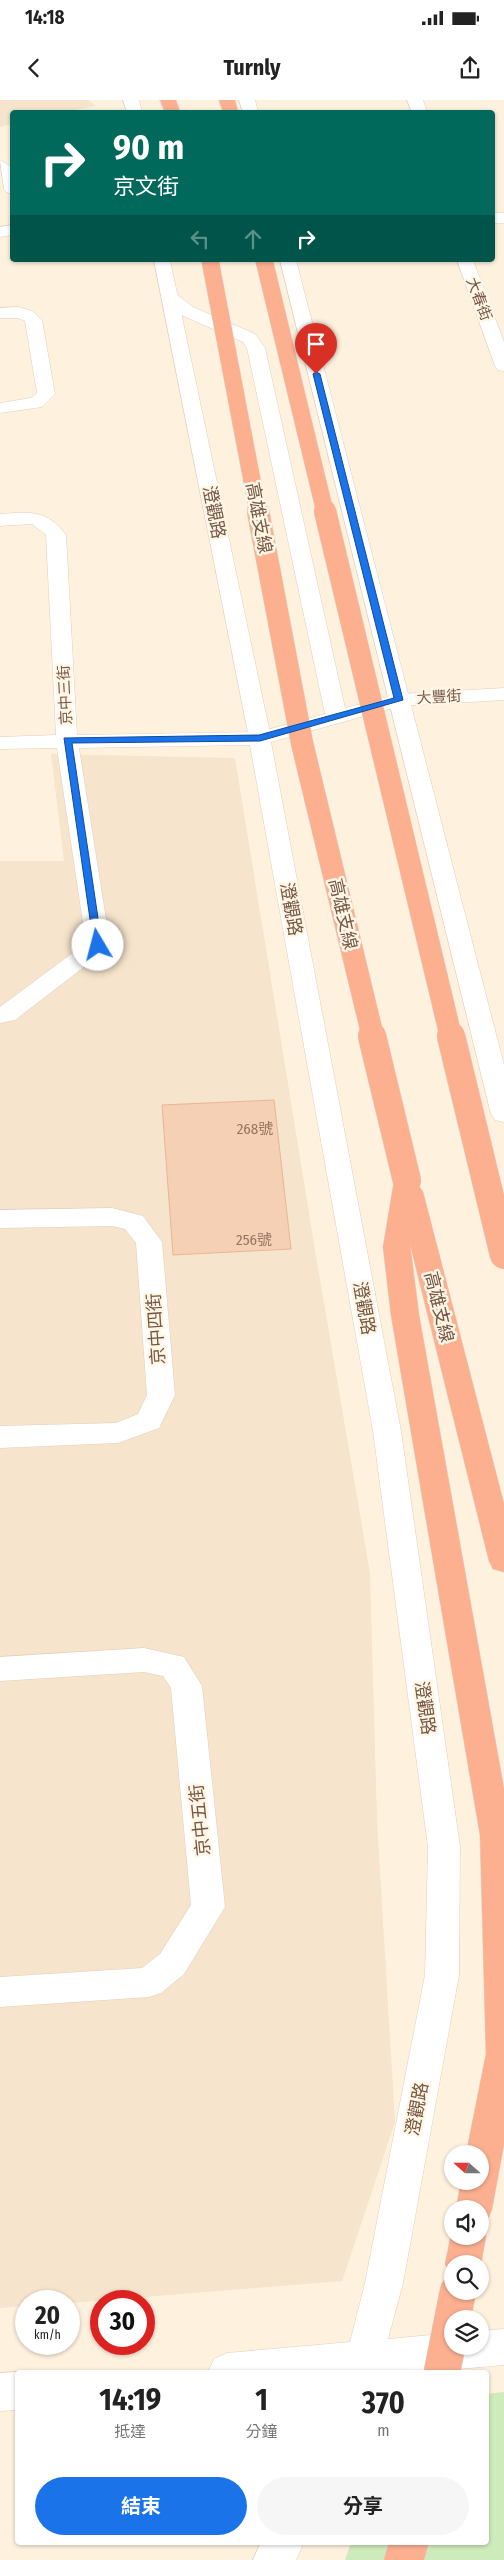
<!DOCTYPE html>
<html lang="zh-TW">
<head>
<meta charset="utf-8">
<style>
  :root { --surface:#fff; --page:#f6f6f6; --text:#222; --muted:#767676; --accent:#1a73e8 }
  body { margin:0; font-family:"Fira Sans Condensed","Noto Sans TC",sans-serif; background:var(--page); color:var(--text); height:100vh; display:flex; flex-direction:column; font-size:19px; white-space:nowrap }
  * { box-sizing:border-box; margin:0 }
  p { font-size:16px; color:var(--muted) }
  .icon { flex:none; width:28px; height:28px; fill:none; stroke:currentColor; stroke-width:2; stroke-linecap:round; stroke-linejoin:round }
  .map { position:relative; flex:1; overflow:hidden }
  .panel { position:absolute; left:15px; top:2270px; width:474px; height:175px; display:flex; flex-direction:column; background:var(--surface); border-radius:5px; box-shadow:0 1px 4px #0004 }
  .panel>* { flex:none }
  .hud { position:absolute; left:10px; top:10px; width:485px; height:152px; border-radius:5px; box-shadow:0 1px 4px #0004; background:#00695c; color:#fff; overflow:hidden }
  .needle { width:32px; rotate:291deg }
  .buttons { position:absolute; left:444px; top:2045px; display:grid; gap:10px }
  .buttons a { display:grid; place-items:center; width:45px; height:45px; border-radius:50%; background:var(--surface); box-shadow:0 1px 4px #0004; font-size:25px }
  .speed { position:absolute; left:15px; top:2190px; display:flex; gap:10px; font-size:25px; font-weight:700; text-align:center }
  .speed>* { display:grid; place-content:center; width:65px; height:65px; border-radius:50%; background:var(--surface); box-shadow:0 1px 4px #0004; line-height:1 }
  .speed small { font-size:12px; font-weight:400 }
  .speed .limit { border:8px solid #d22; background:#fff; color:#111 }
  .pin { position:absolute; display:grid; place-items:center; width:42px; height:42px; color:#fff; margin:-51px -21px; border-radius:50% 50% 50% 0; rotate:-45deg; box-shadow:0 0 5px #0007 }
  .pin .icon { rotate:45deg }
  .me { position:absolute; width:55px; margin:-28px; rotate:352deg; stroke-linejoin:round; filter:drop-shadow(0 0 4px #0008) }
  .turn { display:flex; align-items:center; gap:18px; height:105px; padding:0 20px; font-size:22px }
  .turn .icon { width:65px; height:65px; stroke-width:2.5 }
  .turn b { display:block; font-size:35px; line-height:42px }
  .lanes { display:flex; align-items:center; height:48px; padding:0 20px; background:#0003; justify-content:center; gap:25px; direction:ltr }
  .lanes .off { opacity:.35 }
  .eta { display:flex; justify-content:space-evenly; align-items:center; height:85px; text-align:center }
  .eta b { font-size:30px; font-weight:700; line-height:35px }
  .primary-button { display:flex; gap:10px; margin-top:auto; padding:10px 20px }
  .primary-button a { flex:1; height:58px; border-radius:30px; background:var(--accent); color:#fff; font-size:20px; font-weight:700; line-height:58px; text-align:center }
  .primary-button a+a { background:var(--page); color:var(--text) }
  .status { display:flex; justify-content:space-between; align-items:center; height:35px; padding:0 25px; background:var(--surface); direction:ltr }
  .status svg { height:14px; fill:currentColor }
  header { display:flex; justify-content:space-between; align-items:center; height:65px; padding:0 20px; background:var(--surface); font-size:22px; font-weight:700 }
  .map>svg:first-child { display:block }
  .residential { fill:#f6e4cc }
  .green { fill:#ceebbc }
  .building { fill:#f5d0b4; stroke:#e8b694 }
  .lines { fill:none; stroke-linecap:round; stroke-linejoin:round }
  .minor-casing { stroke:#e2ceba; stroke-width:1 }
  .tertiary-casing { stroke:#e2ceba; stroke-width:1 }
  .motorway-casing { stroke:#ded7d2; stroke-width:1 }
  .minor { fill:#fff; fill-rule:evenodd }
  .tertiary { fill:#fff; fill-rule:evenodd }
  .motorway { fill:#fcb090; fill-rule:evenodd }
  .motorway-bridge-far3-casing { stroke:#ded7d2; stroke-width:18; stroke-linecap:butt }
  .motorway-bridge-far2-casing { stroke:#ded7d2; stroke-width:23; stroke-linecap:butt }
  .motorway-bridge-far1-casing { stroke:#ded7d2; stroke-width:29; stroke-linecap:butt }
  .motorway-bridge-casing { stroke:#ded7d2; stroke-width:37; stroke-linecap:butt }
  .motorway-bridge-far3 { stroke:#fcb090; stroke-width:17 }
  .motorway-bridge-far2 { stroke:#fcb090; stroke-width:22 }
  .motorway-bridge-far1 { stroke:#fcb090; stroke-width:28 }
  .motorway-bridge { stroke:#fcb090; stroke-width:36 }
  .route { fill:#1a73e8; stroke:#114b97 }
  .labels { text-anchor:middle; dominant-baseline:central; stroke-width:5; stroke-linejoin:round; paint-order:stroke }
  .far-street-label { font-size:15px; fill:#755745; stroke:#fff6e6 }
  .number-label { font-size:15px; fill:#957561 }
  .street-label { font-size:18px; fill:#755745; stroke:#fff6e6 }
</style>
</head>
<body>
<div class="status"><b>14:18</b><svg viewBox="0 0 49 12"><path d="M0 12V9h3v3zM5 12V6h3v6zM10 12V3h3v9zM15 12V0h3v12zM26 1h20v11H26zM47 4h2v5h-2z"/></svg></div>
<header><svg class="icon" aria-label="back" viewBox="0 0 24 24"><path d="M15 5l-7 7 7 7"/></svg>Turnly<svg class="icon" aria-label="share" viewBox="0 0 24 24"><path d="M12 15V3M7 8l5-5 5 5M5 13v7h14v-7"/></svg></header>
<div class="map">
<svg width="504" height="2460" viewBox="0 0 504 2460">
  <rect width="100%" height="100%" fill="#fef2de"/>
  <g class="residential">
    <polygon points="0,0 88,0 96,6 64,12 12,12 12,24 0,27"/>
    <polygon points="51,654 235,658 316,1156 370,1473 377,1720 395,2022 342,2181 69,2203 26,2201 26,2206 0,2208 0,761 64,761"/>
  </g>
  <polygon class="green" points="504,2292 504,2460 345,2460 351,2443 486,2442 486,2294"/>
  <polygon class="building" points="274,1000 291,1149 173,1155 162,1005"/>
  <g class="lines">
    <g class="minor-casing">
      <g id="minor">
        <polygon points="407,0 423,0 427,12 412,12"/>
        <polygon points="0,60 12,67 12,94 6,92 4,89"/>
        <rect x="492" y="113" width="12" height="10"/>
        <polygon points="12,125 12,135 0,137 0,127"/>
        <polygon points="457,160 473,160 504,242 504,271 498,270 495,266"/>
        <path d="M 170,193 L 176,194 L 193,207 L 255,234 L 265,248 L 345,608 L 399,594 L 504,588 L 504,600 L 400,606 L 271,642 L 401,1331 L 460,1747 L 459,1875 L 403,2183 L 388,2239 L 452,2233 L 452,2246 L 480,2246 L 480,2231 L 504,2229 L 504,2265 L 425,2272 L 208,2272 L 214,2259 L 227,2253 L 350,2242 L 365,2183 L 425,1875 L 428,1747 L 373,1331 L 250,645 L 79,648 L 110,845 L 106,850 L 15,920 L 0,923 L 0,907 L 86,843 L 57,648 L 0,649 L 0,637 L 56,635 L 46,435 L 32,424 L 0,426 L 0,414 C 29,412 47,409 66,435 L 77,635 L 259,632 L 325,614 L 247,248 L 243,242 L 181,215 L 161,198 L 164,194 Z"/>
        <polygon points="18,207 32,211 42,220 55,294 42,307 0,313 0,303 31,298 37,293 25,221 18,218 0,218 0,208"/>
        <polygon points="112,1108 143,1116 162,1142 175,1295 159,1328 118,1343 0,1348 0,1326 116,1323 138,1314 147,1295 136,1143 125,1129 112,1126 0,1128 0,1110"/>
        <polygon points="144,1548 184,1557 202,1586 225,1807 184,1874 161,1893 149,1897 0,1907 0,1877 142,1868 160,1854 191,1805 171,1588 163,1576 144,1572 0,1581 0,1557"/>
        <polygon points="18,2272 18,2310 0,2311 0,2273"/>
        <polygon points="261,2442 304,2442 296,2460 253,2460"/>
      </g>
    </g>
    <g class="tertiary-casing">
      <g id="tertiary">
        <polygon points="123,0 139,0 142,12 127,12"/>
        <polygon points="239,0 255,0 258,12 243,12"/>
        <polygon points="154,160 170,160 271,638 268,643 260,644 252,643 249,638"/>
        <polygon points="280,160 296,160 504,965 504,1022 495,1020 491,1014"/>
      </g>
    </g>
    <g class="motorway-casing">
      <g id="motorway">
        <polygon points="160,0 176,0 180,12 165,12"/>
        <polygon points="219,0 235,0 238,12 223,12"/>
        <polygon points="407,1072 416,1075 420,1081 419,1086 423,1092 504,1404 504,1472 493,1469 489,1461 410,1144 419,1215 504,1689 504,2044 492,2109 487,2121 480,2124 486,2136 481,2164 480,2167 480,2164 452,2164 452,2177 445,2164 452,2130 452,2136 480,2136 480,2109 456,2109 461,2081 480,2081 480,2054 466,2054 486,1954 480,1735 391,1215 383,1147 394,1081 398,1075"/>
        <polygon points="389,2442 429,2442 424,2460 384,2460"/>
      </g>
    </g>
    <use href="#minor" class="minor"/>
    <use href="#tertiary" class="tertiary"/>
    <use href="#motorway" class="motorway"/>
    <g class="motorway-bridge-far3-casing">
      <g id="motorway-bridge-far3">
        <polyline points="210,160 258,412"/>
        <polyline points="264,160 325,412"/>
      </g>
    </g>
    <g class="motorway-bridge-far2-casing">
      <g id="motorway-bridge-far2">
        <polyline points="258,411 302,643 373,937"/>
        <polyline points="325,411 451,937"/>
      </g>
    </g>
    <g class="motorway-bridge-far1-casing">
      <g id="motorway-bridge-far1">
        <polyline points="372,936 407,1081"/>
        <polyline points="451,936 504,1155"/>
      </g>
    </g>
    <g class="motorway-bridge-casing">
      <polyline id="motorway-bridge" points="442,2272 458,2191"/>
    </g>
    <use href="#motorway-bridge-far3" class="motorway-bridge-far3"/>
    <use href="#motorway-bridge-far2" class="motorway-bridge-far2"/>
    <use href="#motorway-bridge-far1" class="motorway-bridge-far1"/>
    <use href="#motorway-bridge" class="motorway-bridge"/>
  </g>
  <polygon class="route" points="316,272 320,274 403,600 260,641 72,643 102,845 94,847 64,638 259,635 394,598 313,274"/>
  <g class="labels">
    <g class="far-street-label">
      <text transform="translate(479 199) rotate(69)">大春街</text>
      <text transform="translate(65 595) rotate(-93)">京中三街</text>
      <text transform="translate(439 597) rotate(-3)">大豐街</text>
    </g>
    <g class="number-label">
      <text x="255" y="1029">268號</text>
      <text x="254" y="1140">256號</text>
    </g>
    <g class="street-label">
      <text transform="translate(214 412) rotate(79)">澄觀路</text>
      <text transform="translate(259 418) rotate(79)">高雄支線</text>
      <text transform="translate(291 809) rotate(80)">澄觀路</text>
      <text transform="translate(343 814) rotate(77)">高雄支線</text>
      <text transform="translate(439 1207) rotate(76)">高雄支線</text>
      <text transform="translate(364 1208) rotate(80)">澄觀路</text>
      <text transform="translate(156 1229) rotate(-94)">京中四街</text>
      <text transform="translate(425 1608) rotate(82)">澄觀路</text>
      <text transform="translate(200 1720) rotate(-96)">京中五街</text>
      <text transform="translate(417 2009) rotate(-79)">澄觀路</text>
    </g>
  </g>
</svg>
<div class="buttons">
<a><svg class="needle" viewBox="-14 -14 28 28"><path d="M0-13l5 13h-10z" fill="#e53935"/><path d="M0 13l5-13h-10z" fill="#767676"/></svg></a>
<a><svg class="icon" aria-label="sound" viewBox="0 0 24 24"><path d="M4 9h4l5-4v14l-5-4H4zM17 9q2 3 0 6"/></svg></a>
<a><svg class="icon" aria-label="search" viewBox="0 0 24 24"><circle cx="10" cy="10" r="6"/><path d="M15 15l6 6"/></svg></a>
<a><svg class="icon" aria-label="layers" viewBox="0 0 24 24"><path d="M12 4l9 5-9 5-9-5zM3 14l9 5 9-5"/></svg></a>
</div>
<div class="speed"><div>20<small>km/h</small></div><div class="limit">30</div></div>
<div class="pin" style="left:316px;top:274px;background:#d93025"><svg class="icon" aria-label="arrive" viewBox="0 0 24 24"><path d="M6 21V4h12l-3 4 3 4H6"/></svg></div>
<svg class="me" style="left:98px;top:845px" viewBox="-20 -20 40 40"><circle r="19" fill="#fff"/><path d="M0-13L10 11 0 6-10 11z" fill="#1a73e8"/></svg>
<div class="hud">
<div class="turn"><svg class="icon" aria-label="right" viewBox="0 0 24 24"><path d="M7 20v-9h11M14 6l5 5-5 5"/></svg><div><b>90 m</b>京文街</div></div>
<div class="lanes"><svg class="icon off" aria-label="left" viewBox="0 0 24 24"><path d="M17 20v-9H6M10 6l-5 5 5 5"/></svg><svg class="icon off" aria-label="ahead" viewBox="0 0 24 24"><path d="M12 20V5M6 11l6-6 6 6"/></svg><svg class="icon" aria-label="right" viewBox="0 0 24 24"><path d="M7 20v-9h11M14 6l5 5-5 5"/></svg></div>
</div>
<section class="panel">
<div class="eta">
<div><b>14:19</b><p>抵達</p></div>
<div><b>1</b><p>分鐘</p></div>
<div><b>370</b><p>m</p></div>
</div>
<div class="primary-button"><a>結束</a><a>分享</a></div>
</section>
</div>
</body>
</html>
